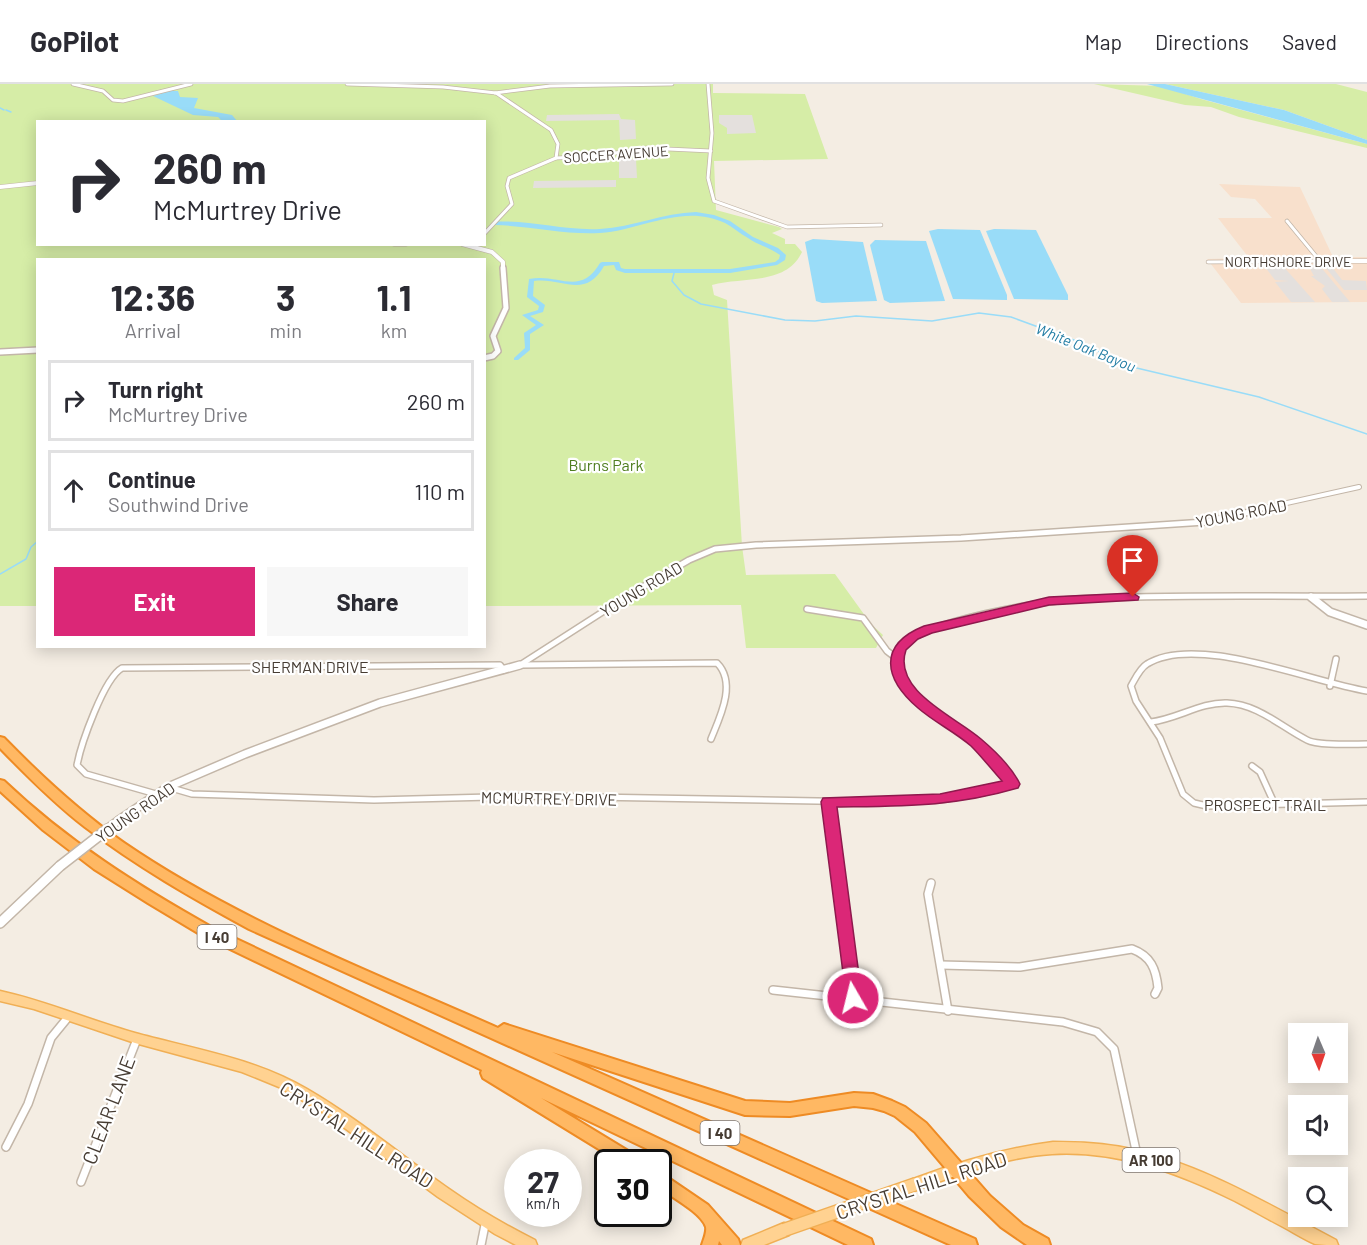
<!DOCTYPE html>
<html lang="en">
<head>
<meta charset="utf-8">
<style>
  :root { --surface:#fff; --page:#f7f7f7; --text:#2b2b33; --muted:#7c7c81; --line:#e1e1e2; --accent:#db2777 }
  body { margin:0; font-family:Barlow,sans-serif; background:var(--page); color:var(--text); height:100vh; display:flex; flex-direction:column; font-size:22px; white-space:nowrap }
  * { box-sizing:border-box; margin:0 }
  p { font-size:20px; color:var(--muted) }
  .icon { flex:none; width:33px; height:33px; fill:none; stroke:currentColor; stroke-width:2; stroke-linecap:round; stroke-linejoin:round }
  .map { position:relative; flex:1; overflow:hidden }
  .details { position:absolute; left:36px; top:174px; width:450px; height:390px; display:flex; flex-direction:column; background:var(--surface); border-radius:0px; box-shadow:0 3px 15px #0003 }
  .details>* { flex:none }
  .hud { position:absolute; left:36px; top:36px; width:450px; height:126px; border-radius:0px; box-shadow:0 3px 15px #0003; background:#fff; color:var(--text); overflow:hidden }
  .needle { width:39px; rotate:178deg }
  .fabs { position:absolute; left:1288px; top:939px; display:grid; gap:12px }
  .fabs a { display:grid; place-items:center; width:60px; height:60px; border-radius:0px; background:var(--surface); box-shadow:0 3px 15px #0003; font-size:30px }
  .speed { position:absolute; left:504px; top:1065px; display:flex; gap:12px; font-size:30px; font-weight:700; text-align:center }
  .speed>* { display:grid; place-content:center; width:78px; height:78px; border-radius:50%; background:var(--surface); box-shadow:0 3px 15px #0003; line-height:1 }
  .speed small { font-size:15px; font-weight:400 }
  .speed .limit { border:3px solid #111; border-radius:9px; background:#fff; color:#111 }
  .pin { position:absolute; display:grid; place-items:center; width:51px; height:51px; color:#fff; margin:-62px -26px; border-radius:50% 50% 50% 0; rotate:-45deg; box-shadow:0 0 6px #0007 }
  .pin .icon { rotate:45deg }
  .me { position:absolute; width:66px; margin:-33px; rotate:352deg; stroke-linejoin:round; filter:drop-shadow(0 0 4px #0008) }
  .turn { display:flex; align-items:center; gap:21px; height:126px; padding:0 18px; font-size:27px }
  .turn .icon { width:78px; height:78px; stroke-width:2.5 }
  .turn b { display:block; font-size:42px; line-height:51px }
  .eta { display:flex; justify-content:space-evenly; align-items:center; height:102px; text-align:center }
  .eta b { font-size:36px; font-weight:700; line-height:42px }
  .primary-button { display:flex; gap:12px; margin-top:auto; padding:12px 18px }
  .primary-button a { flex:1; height:69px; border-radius:0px; background:var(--accent); color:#fff; font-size:24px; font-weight:700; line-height:69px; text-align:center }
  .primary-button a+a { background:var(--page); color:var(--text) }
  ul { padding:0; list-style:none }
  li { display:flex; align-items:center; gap:18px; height:81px; margin:0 12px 9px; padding:0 6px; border:3px solid var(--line); border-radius:0px }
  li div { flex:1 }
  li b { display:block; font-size:22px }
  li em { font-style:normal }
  header { display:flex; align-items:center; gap:36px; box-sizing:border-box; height:84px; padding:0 30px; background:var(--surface); border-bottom:2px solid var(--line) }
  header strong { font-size:28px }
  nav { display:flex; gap:33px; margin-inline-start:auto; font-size:21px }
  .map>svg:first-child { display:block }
  .commercial { fill:#f8e0cc }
  .green { fill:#d6eda7; fill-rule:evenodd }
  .parking { fill:#e4e0dd }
  .water { fill:#99dcf8 }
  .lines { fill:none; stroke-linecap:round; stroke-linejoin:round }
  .stream { stroke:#99dcf8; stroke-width:1.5 }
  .river { fill:#99dcf8; fill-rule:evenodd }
  .minor-far3-casing { stroke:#c3b6a8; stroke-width:4.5 }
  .minor-far2-casing { stroke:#c3b6a8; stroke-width:6 }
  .minor-far1-casing { stroke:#c3b6a8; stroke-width:8 }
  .minor-casing { stroke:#c3b6a8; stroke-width:10 }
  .tertiary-far3-casing { stroke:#c3b6a8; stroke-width:5 }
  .tertiary-far2-casing { stroke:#c3b6a8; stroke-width:8 }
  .tertiary-far1-casing { stroke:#c3b6a8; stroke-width:10 }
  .tertiary-casing { stroke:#c3b6a8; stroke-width:12 }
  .primary-casing { stroke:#f0af55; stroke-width:3 }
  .motorway-casing { stroke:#ee8b24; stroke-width:4 }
  .minor-far3 { stroke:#fff; stroke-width:3 }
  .minor-far2 { stroke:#fff; stroke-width:4 }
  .minor-far1 { stroke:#fff; stroke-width:5 }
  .minor { stroke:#fff; stroke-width:7 }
  .tertiary-far3 { stroke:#fff; stroke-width:4 }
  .tertiary-far2 { stroke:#fff; stroke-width:5 }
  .tertiary-far1 { stroke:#fff; stroke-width:7 }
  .tertiary { stroke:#fff; stroke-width:9 }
  .primary { fill:#ffd291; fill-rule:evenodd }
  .motorway { fill:#ffb863; fill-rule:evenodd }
  .tertiary-bridge-far1-casing { stroke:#c3b6a8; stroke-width:10; stroke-linecap:butt }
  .tertiary-bridge-casing { stroke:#c3b6a8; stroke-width:12; stroke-linecap:butt }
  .primary-bridge-casing { stroke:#f0af55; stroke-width:15; stroke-linecap:butt }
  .tertiary-bridge-far1 { stroke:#fff; stroke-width:7 }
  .tertiary-bridge { stroke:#fff; stroke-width:9 }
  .primary-bridge { stroke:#ffd291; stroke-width:12 }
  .route { fill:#db2777; stroke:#8e194d; stroke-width:1.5 }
  .labels { text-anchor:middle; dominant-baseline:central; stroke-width:4.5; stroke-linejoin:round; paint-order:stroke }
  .far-street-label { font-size:14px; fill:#463c33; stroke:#fff }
  .far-water-label { font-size:15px; font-style:italic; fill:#1f7ba3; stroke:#fff }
  .shield { fill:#fff; stroke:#7e7670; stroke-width:1.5 }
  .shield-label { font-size:15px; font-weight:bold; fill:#463c33 }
  .park-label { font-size:16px; fill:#4f7e20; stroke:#fff }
  .street-label { font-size:16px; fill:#463c33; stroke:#fff }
  .near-street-label { font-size:20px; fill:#463c33; stroke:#fff }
</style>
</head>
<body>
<header>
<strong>GoPilot</strong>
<nav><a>Map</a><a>Directions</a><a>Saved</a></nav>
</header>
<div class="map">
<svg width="1367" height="1161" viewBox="0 0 1367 1161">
  <rect width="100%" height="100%" fill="#f4ede3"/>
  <polygon class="commercial" points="1219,100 1300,103 1333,173 1367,173 1367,218 1241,219 1207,175 1249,174 1218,134 1272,134 1255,115 1231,113"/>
  <g class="green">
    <path d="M 0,0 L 713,0 L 713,9 L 805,10 L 828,75 L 714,77 L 716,126 L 779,143 L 782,145 L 772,149 L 785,155 L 785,160 L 795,160 L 802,168 C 786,202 743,192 712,201 L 714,211 L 727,216 L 742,462 L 746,491 L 835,490 L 871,540 L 883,551 L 876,564 L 746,564 L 741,521 L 485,522 L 484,176 L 38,176 L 37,522 L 0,522 ZM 38,38 L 484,38 L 484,160 L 38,160 Z"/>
    <polygon points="1094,0 1161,2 1201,15 1367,60 1367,64 1239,33 1211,23 1185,21"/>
    <polygon points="1165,0 1336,0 1367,8 1367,56 1284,26"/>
  </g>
  <g class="parking">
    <polygon points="619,30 621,35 635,36 636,55 620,56 619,36 546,37 547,31"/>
    <polygon points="719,31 752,31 756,49 727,50 727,44 719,39"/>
    <polygon points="619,75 636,75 637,94 619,94"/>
    <polygon points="616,96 616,103 533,104 534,97"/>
    <polygon points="1267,181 1282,181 1315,218 1291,218 1275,198 1289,197 1275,196 1265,183"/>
    <polygon points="1308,181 1319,181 1350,218 1332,218 1322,205 1325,202 1311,192 1314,192"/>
    <polygon points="1325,183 1332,183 1342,196 1366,197 1367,206 1344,206"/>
  </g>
  <g class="water">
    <polygon points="1147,0 1165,0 1284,26 1367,56 1367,60"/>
    <polygon points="168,7 178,7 180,13 198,14 194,24 232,31 237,37 222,37 218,33 193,31 153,12"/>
    <polygon points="938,145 980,146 1007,211 1007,216 953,215 929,147"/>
    <polygon points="994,145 1036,146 1068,211 1068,216 1014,215 986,147"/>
    <polygon points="813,155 863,158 877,217 822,219 816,217 805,158"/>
    <polygon points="875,156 926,157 945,217 890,219 884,216 870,161"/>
  </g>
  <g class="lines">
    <g class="stream">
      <polyline points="0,24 4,26"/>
      <polyline points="6,26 11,28"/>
      <polyline points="674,189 672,197 684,211 701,220 785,236 815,237 856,232 932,237 979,229 1011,233 1082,259 1124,281 1259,313 1367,350"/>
      <polyline points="0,490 26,475 31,463 38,457"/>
    </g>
    <path class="river" d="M 696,128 L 714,131 L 730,137 L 753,153 L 778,164 L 786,171 L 785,176 L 777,181 L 730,189 L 625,189 L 616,186 L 614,181 L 604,182 C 585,216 562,193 534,197 L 533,212 L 545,221 L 543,228 L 530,232 L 544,241 L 530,250 L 530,266 L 518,276 L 514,276 L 514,274 L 525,264 L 524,249 L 536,241 L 522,231 L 538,226 L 539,222 L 527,213 L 529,195 C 559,189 580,213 600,179 L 602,178 L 619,178 L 621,184 L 625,185 L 730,185 L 775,178 L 779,175 L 780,171 C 770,164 758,161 748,154 C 740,150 733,143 725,139 C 683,119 642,146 600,149 C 565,151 530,142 495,141 L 492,139 L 493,138 C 528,135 564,147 600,145 C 633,143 663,129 696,128 Z"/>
    <g class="minor-far3-casing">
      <g id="minor-far3">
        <polyline points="73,0 103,7 113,16 123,17 191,0"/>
        <polyline points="347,0 443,3 496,9 551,46 558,60 556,74 509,94 507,102 512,120 484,150"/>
        <polyline points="708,0 712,49 708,94 714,117 787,143 881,141"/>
        <polyline points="495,9 550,2 672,0"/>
        <polyline points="556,74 597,72 646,64 711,67"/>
        <polyline points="1287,137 1320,177"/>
        <polyline points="1208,178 1320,177"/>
      </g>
    </g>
    <g class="minor-far2-casing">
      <polyline id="minor-far2" points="1251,427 1359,403"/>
    </g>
    <g class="minor-far1-casing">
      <g id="minor-far1">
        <polyline points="807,525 863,534 887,567 896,574"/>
        <polyline points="520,581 629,511 689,476 715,465 756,461 961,454 1205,438 1258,426"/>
        <path d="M 522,581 L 717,579 C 737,599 720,633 711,655"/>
        <polyline points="1330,602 1336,575"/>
        <path d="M 1367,607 C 1311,598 1196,549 1147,580 C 1140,584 1135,595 1131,602 L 1136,617 L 1160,654 L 1183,710 L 1194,719 L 1207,722 L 1367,718"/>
        <path d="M 1151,638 C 1177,635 1201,618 1227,619 C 1258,620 1281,643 1307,656 C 1318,662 1353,660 1367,660"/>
        <polyline points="1252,682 1260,688 1275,721"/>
        <path d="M 168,703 L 192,710 L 374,716 L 535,712 L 872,718 L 940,716 L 982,709 L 1013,700 C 1000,685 988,670 973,657 C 948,635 899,616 897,577 C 897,571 898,565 903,561 C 928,537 1040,517 1077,515 C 1173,510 1271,513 1367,512"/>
        <path d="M 156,710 L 86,690 L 77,681 C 81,660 104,594 122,584 L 500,581 L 504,586"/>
        <polyline points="829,718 832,745"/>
      </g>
    </g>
    <g class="minor-casing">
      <g id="minor">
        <polyline points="832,744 853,914"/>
        <polyline points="931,799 928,810 948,927"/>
        <path d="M 941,881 L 1020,883 L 1132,865 C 1151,872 1156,885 1158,904 L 1155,910"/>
        <polyline points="773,906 1063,938 1097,948 1114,965 1137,1071"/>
        <polyline points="6,1063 28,1020 51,954 69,932"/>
        <polyline points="81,1098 137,955"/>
        <polyline points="481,1161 486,1136"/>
      </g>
    </g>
    <g class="tertiary-far3-casing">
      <g id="tertiary-far3">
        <polyline points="0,103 38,99"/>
        <polyline points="394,160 406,160"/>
        <polyline points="462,160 492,168 503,178 503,185"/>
        <polyline points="1320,177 1367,177"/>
      </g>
    </g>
    <g class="tertiary-far2-casing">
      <g id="tertiary-far2">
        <polyline points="0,268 38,266"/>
        <polyline points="484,274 493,272 498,267 493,252 506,224 503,184"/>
      </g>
    </g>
    <g class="tertiary-far1-casing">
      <g id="tertiary-far1">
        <polyline points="1311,513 1330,528 1367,541"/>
        <polyline points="119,736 168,703 245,670 380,619 520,581"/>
      </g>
    </g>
    <g class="tertiary-casing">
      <polyline id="tertiary" points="0,839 60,782"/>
    </g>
    <g class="primary-casing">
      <g id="primary">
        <path d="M 0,907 C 46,917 89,936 135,949 C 193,965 254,974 307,1005 C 357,1034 402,1072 449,1105 C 476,1124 505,1141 535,1156 L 537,1161 L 516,1161 L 495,1150 L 438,1113 L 327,1031 L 279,1003 L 242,988 L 135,959 L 34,925 L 0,917 Z"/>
        <path d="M 1053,1058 C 1078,1058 1102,1059 1126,1064 C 1201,1079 1269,1121 1336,1156 L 1338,1161 C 1331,1161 1322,1161 1315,1160 C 1306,1156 1296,1150 1287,1145 C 1270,1136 1252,1126 1235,1117 C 1179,1089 1116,1066 1052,1070 C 1005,1073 960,1090 916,1106 L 911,1104 L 910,1100 L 911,1096 L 916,1094 C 961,1077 1006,1064 1053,1058 Z"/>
        <polygon points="784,1139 789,1141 791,1146 789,1151 764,1161 741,1161 743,1156"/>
      </g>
    </g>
    <g class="motorway-casing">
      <g id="motorway">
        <path d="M 0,653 L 4,654 C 41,692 80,728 124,759 C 238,837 372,888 498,944 L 504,940 L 745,1017 L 790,1019 L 854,1009 L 873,1010 L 892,1017 L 905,1023 L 926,1039 L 990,1112 L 1023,1141 L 1048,1155 L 1050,1161 L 1027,1161 L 1001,1143 L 969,1112 L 915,1048 L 895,1032 L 884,1027 L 873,1024 L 854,1022 L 790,1032 L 745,1031 L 552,968 L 975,1155 L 977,1161 L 951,1161 L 249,845 C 192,814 136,782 85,743 C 54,719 27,692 0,664 Z"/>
        <path d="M 0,696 L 4,697 C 67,757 138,802 213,844 L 871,1155 L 873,1161 L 848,1161 L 541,1014 L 638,1073 L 640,1078 L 620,1078 L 483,994 L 481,989 L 482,986 L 203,852 L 148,819 L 94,785 L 43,746 L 0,707 Z"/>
        <path d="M 658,1087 L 708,1121 L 738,1155 L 740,1161 L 722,1161 L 719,1157 L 718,1161 L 702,1161 C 704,1155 707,1148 706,1143 C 702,1129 670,1112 658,1103 Z"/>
      </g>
    </g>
    <use href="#minor-far3" class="minor-far3"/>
    <use href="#minor-far2" class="minor-far2"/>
    <use href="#minor-far1" class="minor-far1"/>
    <use href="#minor" class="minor"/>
    <use href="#tertiary-far3" class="tertiary-far3"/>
    <use href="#tertiary-far2" class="tertiary-far2"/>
    <use href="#tertiary-far1" class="tertiary-far1"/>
    <use href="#tertiary" class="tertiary"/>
    <use href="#primary" class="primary"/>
    <use href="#motorway" class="motorway"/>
    <g class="tertiary-bridge-far1-casing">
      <polyline id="tertiary-bridge-far1" points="107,745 119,736"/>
    </g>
    <g class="tertiary-bridge-casing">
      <polyline id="tertiary-bridge" points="60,782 109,744"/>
    </g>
    <g class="primary-bridge-casing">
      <polyline id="primary-bridge" points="784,1146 916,1100"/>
    </g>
    <use href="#tertiary-bridge-far1" class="tertiary-bridge-far1"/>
    <use href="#tertiary-bridge" class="tertiary-bridge"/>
    <use href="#primary-bridge" class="primary-bridge"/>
  </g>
  <path class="route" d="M 1133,509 L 1139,513 L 1138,516 L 1049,521 L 932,549 L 918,555 L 906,566 C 892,607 956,633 981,655 C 994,666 1012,684 1020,700 L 1018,704 C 953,723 904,722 837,723 L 862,914 L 860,920 L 853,922 L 847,920 L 821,718 L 823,714 L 940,710 L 1002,697 C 992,686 982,673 971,662 C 955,648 934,638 918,624 C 884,595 877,561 924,542 L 1049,513 Z"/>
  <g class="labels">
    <g class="far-street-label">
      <text transform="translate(616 70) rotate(-4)">SOCCER AVENUE</text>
      <text x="1288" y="177">NORTHSHORE DRIVE</text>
    </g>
    <g class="far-water-label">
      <text transform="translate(1086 263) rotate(22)">White Oak Bayou</text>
    </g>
    <g class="shield">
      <rect x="197.5" y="841" width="39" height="24" rx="4.5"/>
      <rect x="700.5" y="1037" width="39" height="24" rx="4.5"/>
      <rect x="1122.5" y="1064" width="57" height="24" rx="4.5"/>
    </g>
    <g class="shield-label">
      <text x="217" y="853">I 40</text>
      <text x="720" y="1049">I 40</text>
      <text x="1151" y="1076">AR 100</text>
    </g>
    <g class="park-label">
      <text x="606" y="380">Burns Park</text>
    </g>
    <g class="street-label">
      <text transform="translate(1241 429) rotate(-11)">YOUNG ROAD</text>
      <text transform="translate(641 505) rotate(-31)">YOUNG ROAD</text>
      <text x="310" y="582">SHERMAN DRIVE</text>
      <text transform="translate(549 714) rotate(1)">MCMURTREY DRIVE</text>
      <text x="1265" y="720">PROSPECT TRAIL</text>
      <text transform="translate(135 728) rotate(-35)">YOUNG ROAD</text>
    </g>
    <g class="near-street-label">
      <text transform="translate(108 1026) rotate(-69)">CLEAR LANE</text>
      <text transform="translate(357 1050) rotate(33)">CRYSTAL HILL ROAD</text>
      <text transform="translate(921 1101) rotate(-18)">CRYSTAL HILL ROAD</text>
    </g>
  </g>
</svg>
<div class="fabs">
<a><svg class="needle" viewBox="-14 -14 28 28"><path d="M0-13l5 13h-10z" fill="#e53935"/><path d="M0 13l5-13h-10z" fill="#7c7c81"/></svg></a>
<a><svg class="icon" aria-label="sound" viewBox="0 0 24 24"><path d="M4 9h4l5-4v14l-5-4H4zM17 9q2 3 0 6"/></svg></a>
<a><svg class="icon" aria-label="search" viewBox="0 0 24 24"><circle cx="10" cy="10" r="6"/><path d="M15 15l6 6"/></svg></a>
</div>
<div class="speed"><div>27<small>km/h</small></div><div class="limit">30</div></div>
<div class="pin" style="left:1133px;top:513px;background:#d93025"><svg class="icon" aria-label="arrive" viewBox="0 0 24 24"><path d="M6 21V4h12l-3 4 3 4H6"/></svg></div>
<svg class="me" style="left:853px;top:914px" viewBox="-20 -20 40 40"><circle r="17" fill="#db2777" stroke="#fff" stroke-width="3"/><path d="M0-11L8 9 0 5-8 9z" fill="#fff"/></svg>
<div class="hud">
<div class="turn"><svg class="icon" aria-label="right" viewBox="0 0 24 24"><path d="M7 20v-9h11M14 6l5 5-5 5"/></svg><div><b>260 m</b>McMurtrey Drive</div></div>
</div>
<section class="details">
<div class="eta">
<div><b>12:36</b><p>Arrival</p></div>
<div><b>3</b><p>min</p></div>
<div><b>1.1</b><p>km</p></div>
</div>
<ul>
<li><svg class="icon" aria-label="right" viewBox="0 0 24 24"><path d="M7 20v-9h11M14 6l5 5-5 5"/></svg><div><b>Turn right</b><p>McMurtrey Drive</p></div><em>260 m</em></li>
<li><svg class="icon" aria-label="ahead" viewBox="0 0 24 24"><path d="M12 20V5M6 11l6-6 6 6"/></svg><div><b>Continue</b><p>Southwind Drive</p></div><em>110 m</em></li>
</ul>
<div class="primary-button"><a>Exit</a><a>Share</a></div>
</section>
</div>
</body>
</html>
